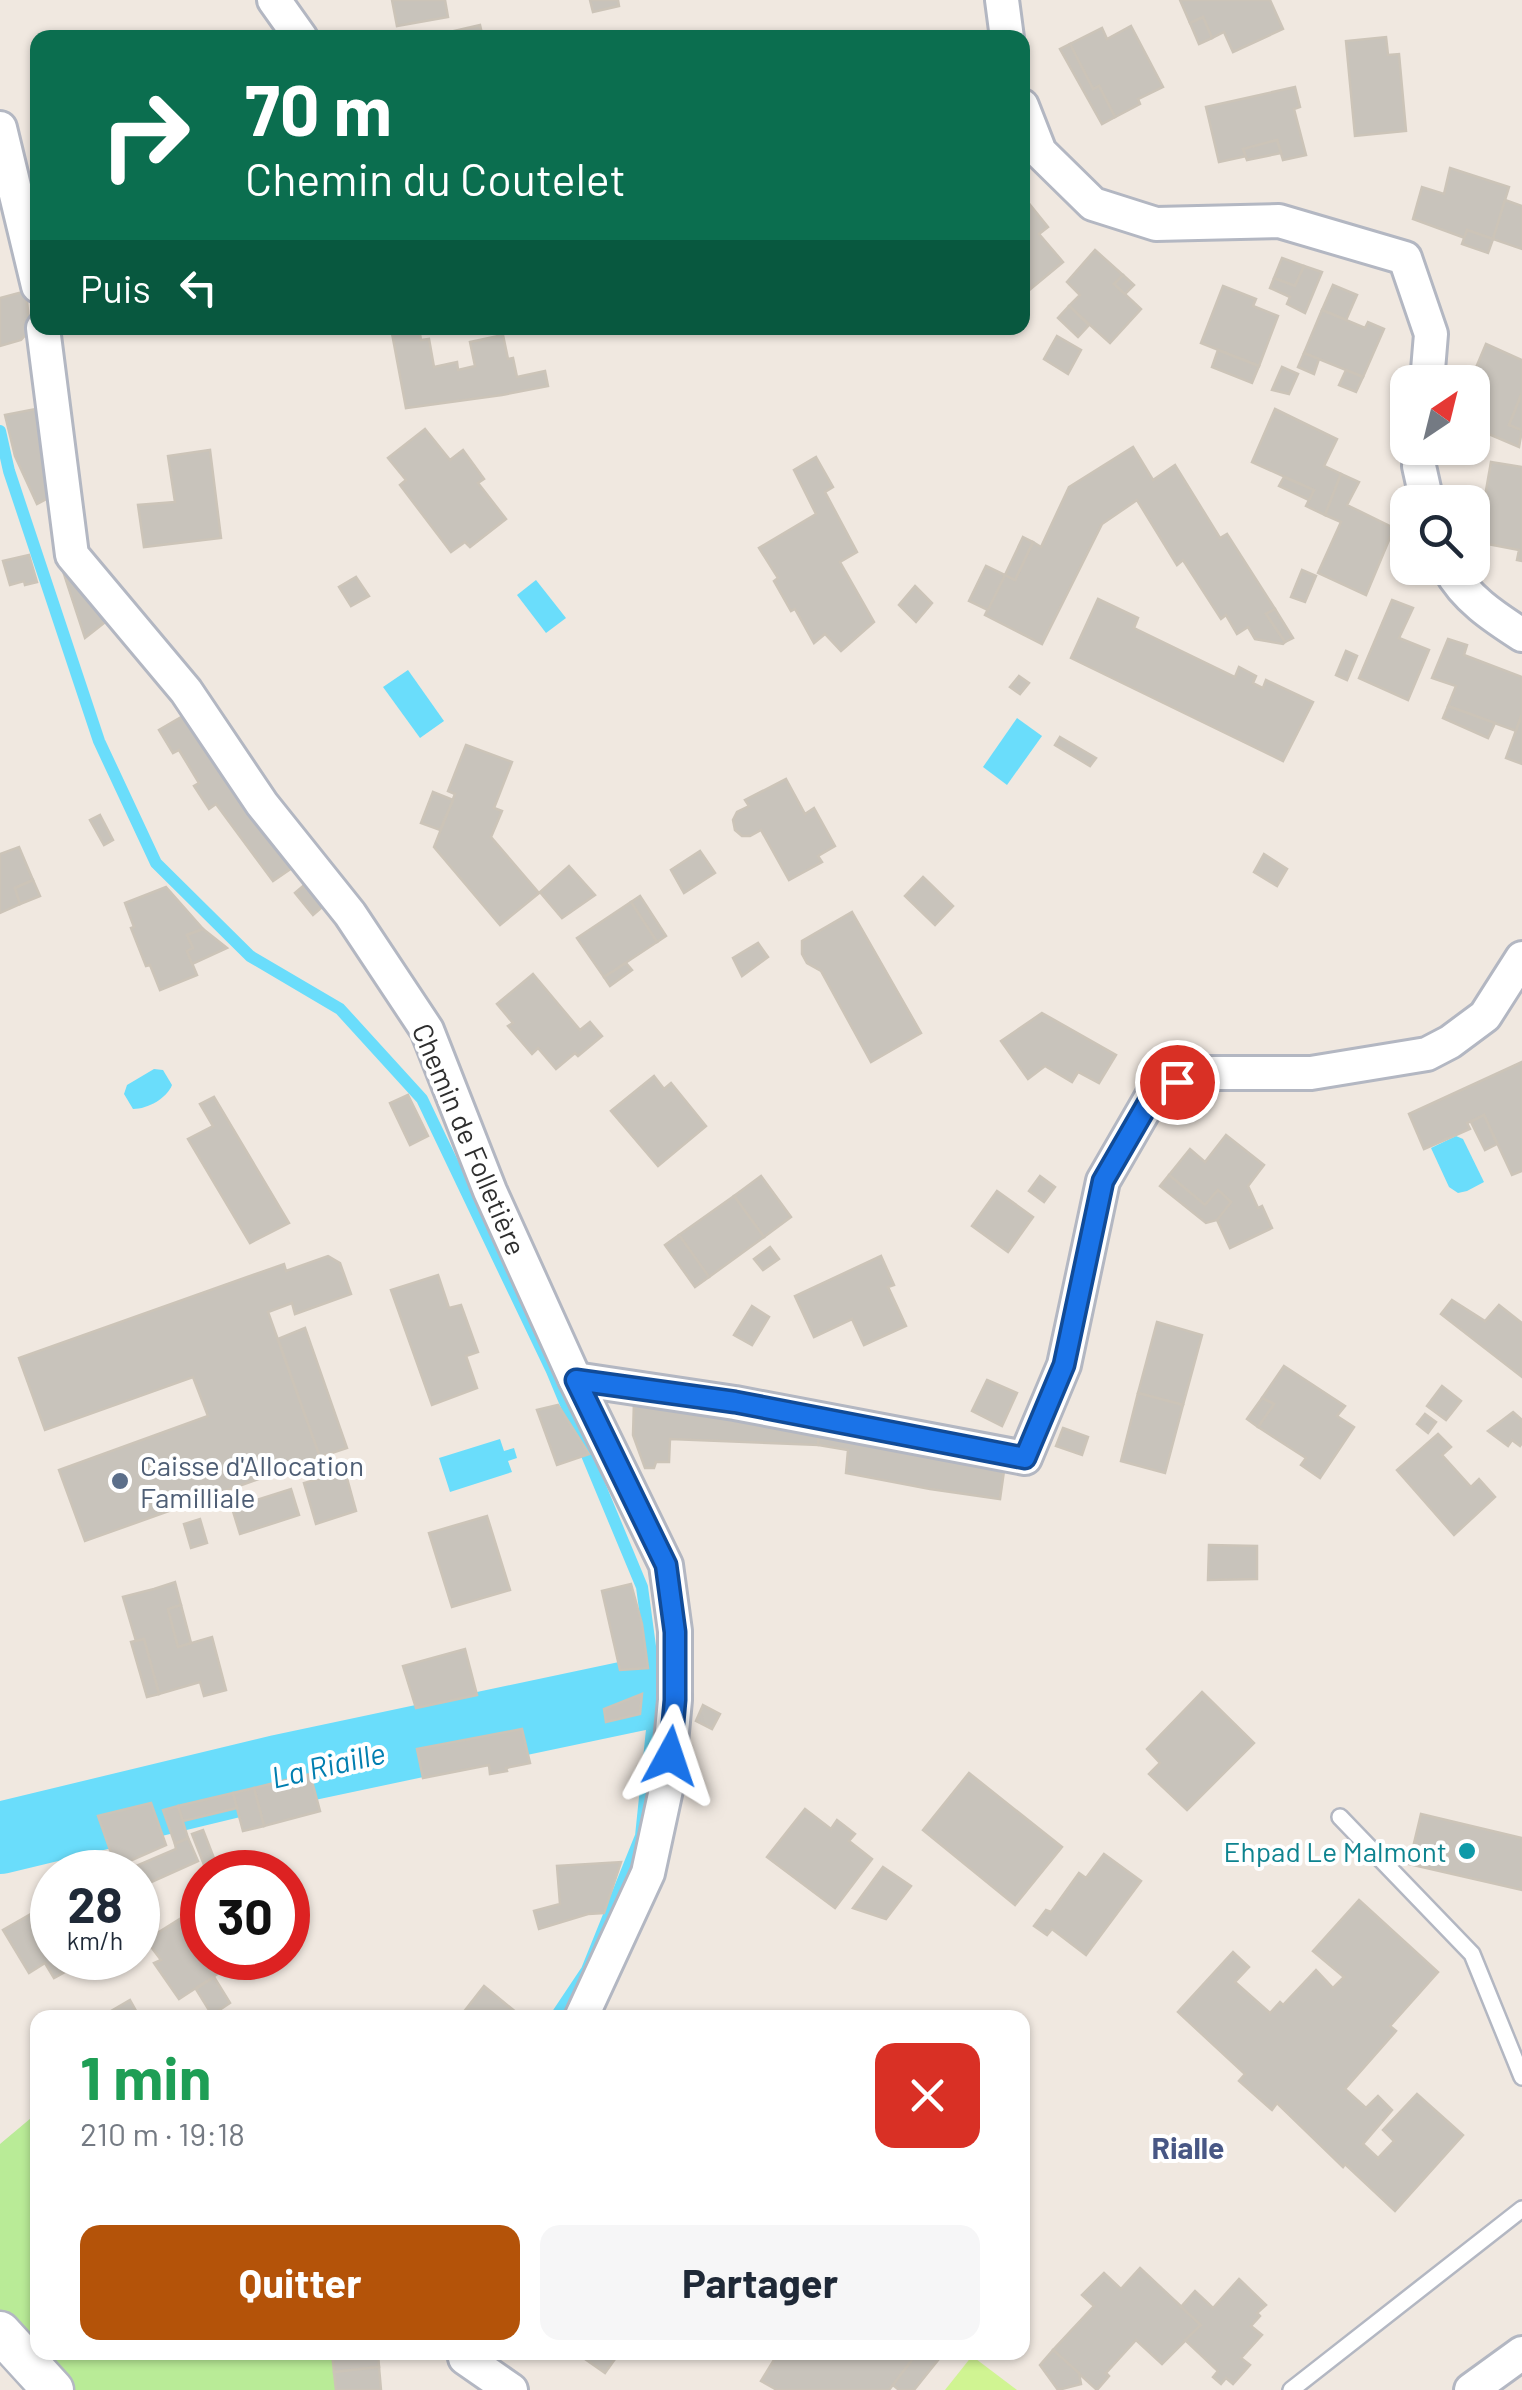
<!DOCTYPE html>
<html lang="fr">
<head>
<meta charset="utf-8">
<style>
  :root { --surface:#fff; --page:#f6f6f7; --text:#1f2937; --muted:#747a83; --accent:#b45309 }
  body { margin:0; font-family:Barlow,sans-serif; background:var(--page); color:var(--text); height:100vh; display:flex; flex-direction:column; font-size:38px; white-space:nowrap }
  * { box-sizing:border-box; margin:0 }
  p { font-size:32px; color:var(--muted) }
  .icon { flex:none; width:55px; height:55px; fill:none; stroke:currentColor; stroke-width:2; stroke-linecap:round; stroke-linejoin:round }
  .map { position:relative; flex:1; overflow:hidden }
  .panel { position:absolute; left:30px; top:2010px; width:1000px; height:350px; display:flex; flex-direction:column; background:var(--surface); border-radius:20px; box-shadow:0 2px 8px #0004 }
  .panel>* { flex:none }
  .banner { position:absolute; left:30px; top:30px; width:1000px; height:305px; border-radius:20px; box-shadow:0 2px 8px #0004; background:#0b6e4f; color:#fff; overflow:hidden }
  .needle { width:65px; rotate:35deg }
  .tools { position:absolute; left:1390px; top:365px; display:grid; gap:20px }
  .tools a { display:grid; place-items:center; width:100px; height:100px; border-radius:20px; background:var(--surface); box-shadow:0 2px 8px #0004; font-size:50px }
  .speed { position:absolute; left:30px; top:1850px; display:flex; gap:20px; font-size:50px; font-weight:700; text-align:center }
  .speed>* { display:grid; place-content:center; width:130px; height:130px; border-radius:50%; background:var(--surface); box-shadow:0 2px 8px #0004; line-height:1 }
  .speed small { font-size:25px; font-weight:400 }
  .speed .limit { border:15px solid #d22; background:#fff; color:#111 }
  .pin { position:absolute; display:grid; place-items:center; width:85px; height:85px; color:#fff; margin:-42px; border:5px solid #fff; border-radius:50%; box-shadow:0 2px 10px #0007 }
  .me { position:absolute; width:110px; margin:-55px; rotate:5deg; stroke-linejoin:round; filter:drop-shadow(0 0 8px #0008) }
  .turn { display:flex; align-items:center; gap:35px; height:210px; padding:0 50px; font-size:45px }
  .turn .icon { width:130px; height:130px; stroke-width:2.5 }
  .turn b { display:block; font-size:70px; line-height:85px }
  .then { display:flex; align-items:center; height:95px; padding:0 50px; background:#0003; gap:20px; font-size:38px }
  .round { display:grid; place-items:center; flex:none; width:105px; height:105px; border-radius:20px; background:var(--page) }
  .summary { display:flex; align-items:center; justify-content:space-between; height:170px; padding:0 50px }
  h1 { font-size:60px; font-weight:700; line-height:75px; color:#1e9e55 }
  .action { display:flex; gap:20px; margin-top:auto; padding:20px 50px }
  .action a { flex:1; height:115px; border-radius:20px; background:var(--accent); color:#fff; font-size:40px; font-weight:700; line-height:115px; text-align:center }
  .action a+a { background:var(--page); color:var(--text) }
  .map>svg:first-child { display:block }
  .green { fill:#b9eb97 }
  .pitch { fill:#d0f492 }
  .water { fill:#6addfb }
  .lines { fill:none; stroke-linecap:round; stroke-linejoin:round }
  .stream { stroke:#6addfb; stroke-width:12 }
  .river { stroke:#6addfb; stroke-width:72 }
  .building { fill:#c8c3bb; stroke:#ccc4b8; stroke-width:2.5 }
  .service-casing { stroke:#b3b7c2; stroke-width:20 }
  .minor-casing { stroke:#b3b7c2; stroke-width:38 }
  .tertiary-casing { stroke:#b3b7c2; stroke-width:45 }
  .service { stroke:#fff; stroke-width:15 }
  .minor { stroke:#fff; stroke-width:32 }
  .tertiary { stroke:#fff; stroke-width:40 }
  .route-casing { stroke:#114b97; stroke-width:25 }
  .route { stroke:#1a73e8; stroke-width:18 }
  .service-dot { fill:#5c6f8a; stroke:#fff; stroke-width:4 }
  .culture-dot { fill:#0f9aa8; stroke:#fff; stroke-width:4 }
  .labels { text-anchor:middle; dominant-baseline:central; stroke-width:8; stroke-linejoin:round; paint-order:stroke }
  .street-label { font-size:28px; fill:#2e2e2e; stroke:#fff }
  .service-label { font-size:28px; fill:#4e5e75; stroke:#fff; text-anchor:start }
  .culture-label { font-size:28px; fill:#0d838f; stroke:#fff; text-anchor:end }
  .water-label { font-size:30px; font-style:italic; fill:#007eb0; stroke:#fff }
  .neighbourhood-label { font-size:30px; font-weight:bold; fill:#485785; stroke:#fff }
</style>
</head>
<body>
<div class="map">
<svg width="1522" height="2390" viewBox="0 0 1522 2390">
  <rect width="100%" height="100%" fill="#f0e8e0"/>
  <polygon class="green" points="37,2113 38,2352 332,2353 336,2390 73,2390 0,2314 0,2144"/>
  <polygon class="pitch" points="972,2356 1017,2390 945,2390"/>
  <g class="water">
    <polygon points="536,580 566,618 546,633 517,595"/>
    <polygon points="408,670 444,721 420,738 383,687"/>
    <polygon points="1017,718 1042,736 1007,785 983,767"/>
    <path d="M 154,1069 L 163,1070 L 172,1085 C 167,1098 148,1109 133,1109 L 124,1094 L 127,1085 Z"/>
    <polygon points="1456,1136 1463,1139 1484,1182 1467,1191 1458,1193 1449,1187 1431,1148"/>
    <polygon points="500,1439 504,1451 514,1448 517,1458 508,1461 512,1472 450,1492 439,1458"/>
  </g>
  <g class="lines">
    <polyline class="stream" points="0,431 9,471 99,741 156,863 250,956 340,1009 422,1099 552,1371 642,1587 656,1691 641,1836 587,1970 555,2018"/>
    <polyline class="river" points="0,1838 278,1771 656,1691"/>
  </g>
  <g class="building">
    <polygon points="392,0 445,0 448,17 397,26"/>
    <polygon points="590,0 618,0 619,6 593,12"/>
    <polygon points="1180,0 1270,0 1283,29 1233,52 1224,32 1212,38 1203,17 1190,23"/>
    <polygon points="1203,17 1212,38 1199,44 1190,23"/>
    <polygon points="480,25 483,38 438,38 437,35"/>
    <polygon points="1131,26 1163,87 1138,99 1140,104 1115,117 1099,86 1093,89 1070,44 1102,28 1107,39"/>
    <polygon points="1386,37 1388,55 1399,54 1406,131 1355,136 1346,41"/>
    <polygon points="1070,44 1093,89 1099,86 1115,117 1102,124 1060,49"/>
    <polygon points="1295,87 1300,107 1294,109 1306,155 1283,160 1277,140 1243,149 1246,156 1219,162 1206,107"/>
    <polygon points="1277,140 1281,153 1247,160 1243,149"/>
    <polygon points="1450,168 1509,187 1493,239 1467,230 1465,238 1413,219 1422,187 1444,194"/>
    <polygon points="1505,200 1522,206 1522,249 1493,239"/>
    <polygon points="1027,201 1048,227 1039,234 1063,262 1022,296 1022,205"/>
    <polygon points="1467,230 1493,239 1488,253 1462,244"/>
    <polygon points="1095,250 1123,275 1114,284 1141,309 1110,343 1069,306 1080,295 1067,282"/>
    <polygon points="1282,258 1304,266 1295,286 1274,278"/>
    <polygon points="1304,266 1322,272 1305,313 1287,304 1290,297 1270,288 1274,278 1295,286"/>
    <polygon points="1123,275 1134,285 1125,294 1114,284"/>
    <polygon points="1333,285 1357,295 1346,320 1322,310"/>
    <polygon points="1223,286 1256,299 1253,306 1278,316 1259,366 1201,343"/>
    <polygon points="26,291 30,330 21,340 0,346 0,298"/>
    <polygon points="1069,306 1089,325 1078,337 1058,318"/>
    <polygon points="1322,310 1365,328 1368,322 1384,329 1363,377 1304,353"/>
    <polygon points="391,328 419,328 421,340 429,339 434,367 457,362 458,370 475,366 470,342 503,335 508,359 513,358 517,377 545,371 548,386 502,395 406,408"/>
    <polygon points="1057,336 1081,350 1068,374 1044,359"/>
    <polygon points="1486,344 1522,360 1522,393 1509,425 1522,430 1519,447 1472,427 1475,411 1472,410 1472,382 1470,382"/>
    <polygon points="1218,350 1259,366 1252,383 1212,367"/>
    <polygon points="1304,353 1319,359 1314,374 1298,367"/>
    <polygon points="1282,367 1298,374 1289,394 1272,390"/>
    <polygon points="1346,370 1363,377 1356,392 1339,385"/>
    <polygon points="1522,393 1522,430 1509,425"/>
    <polygon points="41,408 52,496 37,504 15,456 5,415"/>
    <polygon points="1275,409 1337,439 1324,466 1341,474 1325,515 1306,506 1314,490 1252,462"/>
    <polygon points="425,429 450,460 463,450 484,479 478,483 506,519 470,547 465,542 451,552 400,485 406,480 388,458"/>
    <polygon points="1133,447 1153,480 1175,465 1220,538 1227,534 1275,609 1266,614 1285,642 1283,644 1255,639 1248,627 1237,634 1226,615 1221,619 1183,560 1177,565 1137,500 1102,524 1042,644 985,615 1005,575 1015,580 1033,542 1041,547 1069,487"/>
    <polygon points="210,450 221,538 144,547 138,505 175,502 168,456"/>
    <polygon points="816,457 833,487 825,492 857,552 840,562 874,622 841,651 825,634 814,643 795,609 791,611 774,581 778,578 759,548 816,514 794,470"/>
    <polygon points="1491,462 1522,467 1522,561 1517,560 1519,550 1477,542"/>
    <polygon points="1341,474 1359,482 1347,505 1394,528 1366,595 1318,573 1341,522 1325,515"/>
    <polygon points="1284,477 1314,490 1309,500 1279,486"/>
    <polygon points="1023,537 1033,542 1015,580 1005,575"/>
    <polygon points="29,555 37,582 25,585 24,581 10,585 3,561"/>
    <polygon points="986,566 1005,575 988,610 969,601"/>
    <polygon points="1302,570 1316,576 1305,602 1291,597"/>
    <polygon points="64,574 72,576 109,619 85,638"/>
    <polygon points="356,577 369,596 351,606 339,587"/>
    <polygon points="915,586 932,603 916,622 899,605"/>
    <polygon points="1098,599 1138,618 1134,628 1235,677 1239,667 1256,676 1253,683 1263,688 1266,680 1313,702 1283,761 1071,658"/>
    <polygon points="1392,600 1413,608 1399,638 1429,650 1408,700 1359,678"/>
    <polygon points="1275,609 1293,638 1285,642 1266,614"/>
    <polygon points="1448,639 1467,645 1464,655 1522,677 1522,714 1516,731 1448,706 1456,686 1432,678"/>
    <polygon points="1346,651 1357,656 1347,680 1336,675"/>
    <polygon points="1019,676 1029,683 1020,694 1010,687"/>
    <polygon points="1448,706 1495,723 1488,738 1443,718"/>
    <polygon points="190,712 295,866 273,881 216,804 209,809 194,786 199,783 179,750 173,753 159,730"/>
    <polygon points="1522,714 1522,764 1506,758"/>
    <polygon points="1060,737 1096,758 1090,766 1055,745"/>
    <polygon points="466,745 512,762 494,808 502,811 491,837 539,893 500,925 434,847 455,794 448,791"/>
    <polygon points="786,779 805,814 814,808 835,846 818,856 822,862 789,880 761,830 750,836 742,836 735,830 733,820 737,812 749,806 745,800"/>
    <polygon points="433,792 453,800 440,830 421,823"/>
    <polygon points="100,815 113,840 104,845 90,820"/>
    <polygon points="19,847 33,880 15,888 20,904 0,913 0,854"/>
    <polygon points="700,851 715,873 684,893 671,870"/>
    <polygon points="1264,854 1287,869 1277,886 1254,872"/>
    <polygon points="569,866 595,895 562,918 540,892"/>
    <polygon points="923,877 953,906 935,925 905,896"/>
    <polygon points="33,880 40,896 20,904 15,888"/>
    <polygon points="309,881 328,902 313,915 295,893"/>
    <polygon points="166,887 203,929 187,935 193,948 187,951 197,975 160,990 150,965 146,966 131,928 134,927 125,903"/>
    <polygon points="640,896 666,936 657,942 631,902"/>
    <polygon points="631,902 657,942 604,977 577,938"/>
    <polygon points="852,912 921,1033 871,1062 821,971 807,963 802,954 802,941"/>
    <polygon points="203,929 227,948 192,964 187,951 193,948 187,935"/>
    <polygon points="758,943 768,957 742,976 733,958"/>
    <polygon points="626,963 632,970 610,986 604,977"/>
    <polygon points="533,974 580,1030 590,1022 602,1036 578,1056 575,1053 556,1069 538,1048 532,1054 508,1026 513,1023 497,1004"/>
    <polygon points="1042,1013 1116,1055 1099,1083 1078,1072 1072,1082 1045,1066 1028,1079 1001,1041"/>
    <polygon points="1522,1062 1522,1171 1512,1175 1484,1115 1467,1123 1470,1129 1424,1149 1409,1114"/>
    <polygon points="654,1076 664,1089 671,1083 706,1126 658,1166 611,1111"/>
    <polygon points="408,1095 428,1136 410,1145 390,1103"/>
    <polygon points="214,1097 289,1223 250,1243 188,1139 213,1126 200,1104"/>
    <polygon points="1484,1115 1497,1144 1485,1150 1471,1122"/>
    <polygon points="1226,1135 1264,1165 1248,1186 1258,1208 1262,1206 1272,1228 1230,1248 1217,1220 1231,1202 1218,1190 1205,1205 1169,1175 1190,1149 1205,1162"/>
    <polygon points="1169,1175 1205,1205 1218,1190 1231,1202 1217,1220 1206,1223 1160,1186"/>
    <polygon points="761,1176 791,1217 764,1237 734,1196"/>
    <polygon points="1040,1176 1055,1187 1044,1202 1029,1191"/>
    <polygon points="997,1191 1033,1217 1008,1252 972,1226"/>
    <polygon points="734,1196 764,1237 709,1277 679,1235"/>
    <polygon points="679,1235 709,1277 695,1287 665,1245"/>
    <polygon points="770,1247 779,1259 763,1270 754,1259"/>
    <polygon points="328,1256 340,1263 351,1294 295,1314 292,1303 268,1312 320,1457 85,1541 59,1470 208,1416 193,1377 45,1430 19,1358 284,1264 286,1271"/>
    <polygon points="881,1256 894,1285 888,1287 906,1326 864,1345 852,1319 814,1337 795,1296"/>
    <polygon points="438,1275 449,1308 461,1305 478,1352 466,1356 477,1388 432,1405 391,1290"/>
    <polygon points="1452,1300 1485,1321 1499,1305 1522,1323 1522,1377 1441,1314"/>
    <polygon points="752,1306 769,1317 752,1345 734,1335"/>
    <polygon points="1157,1322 1202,1335 1183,1405 1138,1393"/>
    <polygon points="305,1328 347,1448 320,1457 278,1339"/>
    <polygon points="1284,1366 1345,1406 1337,1416 1354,1427 1320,1478 1301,1465 1306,1458 1258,1427 1274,1404 1262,1398"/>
    <polygon points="987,1380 1017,1393 1002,1426 972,1411"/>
    <polygon points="1442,1386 1461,1401 1446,1420 1427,1406"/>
    <polygon points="1138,1393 1183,1405 1165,1473 1121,1461"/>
    <polygon points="1262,1398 1274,1404 1258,1427 1247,1419"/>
    <polygon points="634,1401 819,1433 818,1445 670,1439 669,1462 656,1462 654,1468 645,1468 633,1435"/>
    <polygon points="558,1405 589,1454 557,1465 537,1410"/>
    <polygon points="1513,1412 1522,1420 1522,1443 1520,1446 1512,1440 1508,1446 1488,1431"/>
    <polygon points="1425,1414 1436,1422 1428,1433 1417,1424"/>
    <polygon points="1063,1428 1088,1437 1082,1455 1056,1446"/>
    <polygon points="819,1433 1005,1464 1000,1499 930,1489 846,1473 848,1450 818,1445"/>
    <polygon points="1438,1434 1451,1447 1442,1455 1471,1487 1479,1479 1495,1497 1454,1535 1397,1470"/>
    <polygon points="345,1471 356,1511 316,1524 304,1483"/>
    <polygon points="291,1489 299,1515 240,1534 232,1508"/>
    <polygon points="487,1516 510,1590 452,1607 429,1533"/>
    <polygon points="200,1519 207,1543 191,1548 184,1524"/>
    <polygon points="1209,1545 1257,1546 1257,1579 1208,1580"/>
    <polygon points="175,1582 181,1605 168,1609 178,1647 212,1637 226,1690 204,1696 200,1682 159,1694 144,1639 136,1641 123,1597 154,1589"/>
    <polygon points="631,1584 642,1624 648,1668 620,1670 602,1591"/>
    <polygon points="181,1605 191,1643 178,1647 168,1609"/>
    <polygon points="144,1639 159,1694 147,1697 131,1642"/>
    <polygon points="465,1649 477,1695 416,1708 403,1666"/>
    <polygon points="1202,1692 1254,1743 1187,1810 1149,1774 1160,1763 1147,1749"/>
    <polygon points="642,1694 640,1714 606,1722 604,1709"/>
    <polygon points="703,1705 720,1714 712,1729 696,1721"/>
    <polygon points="522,1729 530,1763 506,1768 507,1771 490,1774 489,1765 423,1778 417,1749"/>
    <polygon points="969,1773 1062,1847 1015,1905 923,1830"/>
    <polygon points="310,1774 320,1811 264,1826 254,1788"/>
    <polygon points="254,1788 264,1826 243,1831 233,1793"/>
    <polygon points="233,1793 237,1808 183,1821 178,1806"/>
    <polygon points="151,1803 166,1845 116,1867 98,1816"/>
    <polygon points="178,1806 188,1838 175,1844 163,1810"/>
    <polygon points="805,1809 831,1829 837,1820 855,1834 849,1841 872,1859 835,1908 767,1857"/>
    <polygon points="1421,1814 1522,1838 1522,1890 1409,1864"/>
    <polygon points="203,1830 217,1866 206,1870 192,1834"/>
    <polygon points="188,1838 198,1861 138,1888 138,1872 128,1872 127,1870 176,1849 175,1844"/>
    <polygon points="1104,1854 1141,1881 1086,1955 1052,1929 1047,1935 1034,1926 1046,1910 1051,1912 1079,1873 1086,1878"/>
    <polygon points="621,1862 604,1913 588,1914 539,1929 534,1911 560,1904 557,1866"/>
    <polygon points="883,1867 911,1886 886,1919 853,1908"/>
    <polygon points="1359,1900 1438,1972 1390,2026 1396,2031 1345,2089 1366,2108 1378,2096 1392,2110 1363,2144 1378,2158 1394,2141 1383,2130 1417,2094 1463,2135 1395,2211 1345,2164 1343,2167 1277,2103 1272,2110 1239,2081 1245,2074 1178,2012 1233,1952 1249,1967 1235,1982 1270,2013 1280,2002 1283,2005 1316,1970 1333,1988 1344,1977 1313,1951"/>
    <polygon points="52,1902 52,1958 90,1958 54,1978 45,1963 29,1973 3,1930"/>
    <polygon points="183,1917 202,1947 202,1958 209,1958 219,1973 179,1999 154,1963 161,1960 146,1940"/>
    <polygon points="214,1977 230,2003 212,2015 196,1989"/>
    <polygon points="484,1986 523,2018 459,2018"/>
    <polygon points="130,2000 140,2018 108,2018 106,2014"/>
    <polygon points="1140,2268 1201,2325 1162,2364 1136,2340 1106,2373 1109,2376 1097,2390 1053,2350 1094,2306 1082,2295 1104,2273 1121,2289"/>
    <polygon points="1239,2279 1266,2305 1257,2313 1260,2316 1251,2326 1262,2335 1241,2358 1250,2365 1233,2384 1226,2378 1221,2384 1213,2377 1218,2371 1185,2340 1201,2325 1181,2307 1195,2291 1213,2308"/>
    <polygon points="1053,2350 1079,2373 1081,2384 1058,2390 1040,2365"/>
    <polygon points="332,2352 378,2352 379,2367 334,2372"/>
    <polygon points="579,2352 620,2352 605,2373 578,2354"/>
    <polygon points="772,2352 918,2352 889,2390 777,2390 761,2381 777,2355"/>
    <polygon points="918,2352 939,2352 942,2355 914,2390 899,2390 893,2385"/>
    <polygon points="379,2367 381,2390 336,2390 334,2372"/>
  </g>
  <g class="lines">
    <g class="service-casing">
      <g id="service">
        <polyline points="1340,1817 1472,1954 1522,2077"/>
        <polyline points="1291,2390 1522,2209"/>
      </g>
    </g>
    <g class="minor-casing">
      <g id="minor">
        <polyline points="274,0 301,38"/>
        <polyline points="1002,0 1007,38"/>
        <polyline points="1022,106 1040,152 1093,204 1156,224 1279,221 1405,258 1431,334 1427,382"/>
        <polyline points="0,128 38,286"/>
        <polyline points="43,328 72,555 186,691 262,804 350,914 427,1030 490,1191 575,1379 666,1565 675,1631 675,1700 667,1785 648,1873 581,2018"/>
        <polyline points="1421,448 1419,466 1427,502"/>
        <path d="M 1449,568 C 1465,598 1494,617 1522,635"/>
        <polyline points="575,1379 735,1403 1025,1458 1064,1365 1103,1181 1155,1091 1199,1073 1311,1073 1427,1054 1450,1042 1485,1016 1522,958"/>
        <polyline points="465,2358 511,2390"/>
        <polyline points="1471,2390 1522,2353"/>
      </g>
    </g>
    <g class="tertiary-casing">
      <polyline id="tertiary" points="0,2332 53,2390"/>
    </g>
    <use href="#service" class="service"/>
    <use href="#minor" class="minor"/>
    <use href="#tertiary" class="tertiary"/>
  </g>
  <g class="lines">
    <g class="route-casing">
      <polyline id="route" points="670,1756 675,1700 675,1632 666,1565 576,1380 735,1402 1025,1458 1064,1365 1103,1181 1155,1091 1177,1082"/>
    </g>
    <use href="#route" class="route"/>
  </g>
  <circle class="service-dot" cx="120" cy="1481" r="10"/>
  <circle class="culture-dot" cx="1467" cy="1851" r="10"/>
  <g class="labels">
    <g class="street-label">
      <text transform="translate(470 1139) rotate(67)">Chemin de Folletière</text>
    </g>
    <g class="service-label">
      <text x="140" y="1465">Caisse d'Allocation<tspan x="140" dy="32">Familliale</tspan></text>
    </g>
    <g class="culture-label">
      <text x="1447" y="1851">Ehpad Le Malmont</text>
    </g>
    <g class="water-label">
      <text transform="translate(328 1764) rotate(-13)">La Riaille</text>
    </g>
    <g class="neighbourhood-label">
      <text x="1188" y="2147">Rialle</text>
    </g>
  </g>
</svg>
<div class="tools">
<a><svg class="needle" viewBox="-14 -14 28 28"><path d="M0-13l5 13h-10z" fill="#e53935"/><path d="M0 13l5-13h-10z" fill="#747a83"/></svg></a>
<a><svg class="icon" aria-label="search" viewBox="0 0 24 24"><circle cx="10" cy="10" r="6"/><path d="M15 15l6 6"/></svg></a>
</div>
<div class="speed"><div>28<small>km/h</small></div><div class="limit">30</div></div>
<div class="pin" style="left:1177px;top:1082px;background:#d93025"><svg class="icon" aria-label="arrive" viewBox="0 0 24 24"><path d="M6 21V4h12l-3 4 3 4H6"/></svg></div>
<svg class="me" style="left:670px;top:1756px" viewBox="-20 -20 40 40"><path d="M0-17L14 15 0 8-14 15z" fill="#1a73e8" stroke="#fff" stroke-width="4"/></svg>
<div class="banner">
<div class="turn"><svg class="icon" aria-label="right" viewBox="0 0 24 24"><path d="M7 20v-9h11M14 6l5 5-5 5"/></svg><div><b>70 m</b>Chemin du Coutelet</div></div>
<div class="then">Puis<svg class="icon" aria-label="left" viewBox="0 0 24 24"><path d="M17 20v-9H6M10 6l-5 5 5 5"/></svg></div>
</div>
<section class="panel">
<div class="summary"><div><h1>1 min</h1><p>210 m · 19:18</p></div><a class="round" style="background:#d93025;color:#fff"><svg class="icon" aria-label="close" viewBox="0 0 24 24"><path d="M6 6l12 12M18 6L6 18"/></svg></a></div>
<div class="action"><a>Quitter</a><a>Partager</a></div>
</section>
</div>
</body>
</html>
